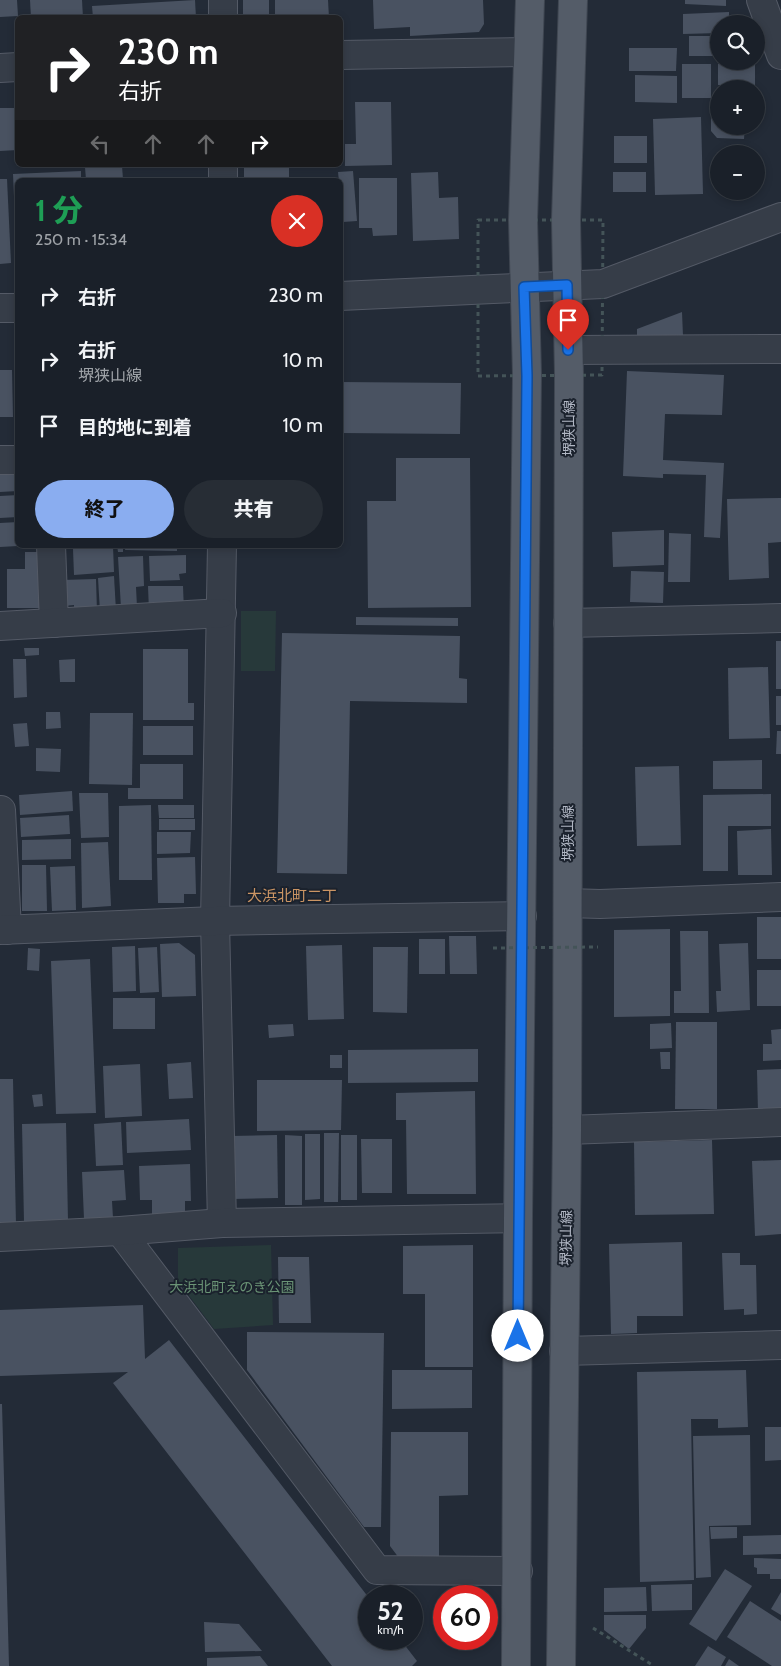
<!DOCTYPE html>
<html lang="ja">
<head>
<meta charset="utf-8">
<style>
  :root { --surface:#1a2029; --page:#272d35; --text:#f1f3f6; --muted:#9fa3a8; --line:#383e46; --accent:#8aadf0 }
  body { margin:0; font-family:Cabin,"Noto Sans JP",sans-serif; background:var(--page); color:var(--text); height:100vh; display:flex; flex-direction:column; font-size:19px; white-space:nowrap }
  * { box-sizing:border-box; margin:0 }
  p { font-size:16px; color:var(--muted) }
  .icon { flex:none; width:28px; height:28px; fill:none; stroke:currentColor; stroke-width:2; stroke-linecap:round; stroke-linejoin:round }
  .map { position:relative; flex:1; overflow:hidden }
  .drawer { position:absolute; left:15px; top:178px; width:328px; height:370px; display:flex; flex-direction:column; background:var(--surface); border-radius:8px; box-shadow:0 2px 8px #0003,0 0 0 1px var(--line) }
  .drawer>* { flex:none }
  .top-card { position:absolute; left:15px; top:15px; width:328px; height:152px; border-radius:8px; box-shadow:0 2px 8px #0003,0 0 0 1px var(--line); background:#202124; color:#fff; overflow:hidden }
  .fabs { position:absolute; left:710px; top:15px; display:grid; gap:10px }
  .fabs a { display:grid; place-items:center; width:55px; height:55px; border-radius:50%; background:var(--surface); box-shadow:0 2px 8px #0003,0 0 0 1px var(--line); font-size:25px }
  .speed { position:absolute; left:358px; top:1585px; display:flex; gap:10px; font-size:25px; font-weight:700; text-align:center }
  .speed>* { display:grid; place-content:center; width:65px; height:65px; border-radius:50%; background:var(--surface); box-shadow:0 2px 8px #0003,0 0 0 1px var(--line); line-height:1 }
  .speed small { font-size:12px; font-weight:400 }
  .speed .limit { border:8px solid #d22; background:#fff; color:#111 }
  .pin { position:absolute; display:grid; place-items:center; width:42px; height:42px; color:#fff; margin:-51px -21px; border-radius:50% 50% 50% 0; rotate:-45deg; box-shadow:0 0 5px #0007 }
  .pin .icon { rotate:45deg }
  .me { position:absolute; width:55px; margin:-28px; rotate:0deg; stroke-linejoin:round; filter:drop-shadow(0 0 4px #0008) }
  .turn { display:flex; align-items:center; gap:18px; height:105px; padding:0 20px; font-size:22px }
  .turn .icon { width:65px; height:65px; stroke-width:2.5 }
  .turn b { display:block; font-size:35px; line-height:42px }
  .lanes { display:flex; align-items:center; height:48px; padding:0 20px; background:#0003; justify-content:center; gap:25px; direction:ltr }
  .lanes .off { opacity:.35 }
  .round { display:grid; place-items:center; flex:none; width:52px; height:52px; border-radius:26px; background:var(--page) }
  .head { display:flex; align-items:center; justify-content:space-between; height:85px; padding:0 20px }
  h1 { font-size:30px; font-weight:800; line-height:38px; color:#1e9e55 }
  .primary-button { display:flex; gap:10px; margin-top:auto; padding:10px 20px }
  .primary-button a { flex:1; height:58px; border-radius:30px; background:var(--accent); color:#111; font-size:20px; font-weight:800; line-height:58px; text-align:center }
  .primary-button a+a { background:var(--page); color:var(--text) }
  ul { padding:0; list-style:none }
  li { display:flex; align-items:center; gap:15px; height:65px; padding:0 20px }
  li div { flex:1 }
  li b { display:block; font-size:19px }
  li em { font-style:normal }
  .map>svg:first-child { display:block }
  .green { fill:#27393a }
  .building { fill:#495261 }
  .lines { fill:none; stroke-linecap:round; stroke-linejoin:round }
  .minor-casing { stroke:#545a66; stroke-width:30 }
  .major-casing { stroke:#3f4651; stroke-width:30 }
  .path { stroke:#445458; stroke-width:3; stroke-dasharray:4 4; stroke-linecap:butt }
  .minor { stroke:#363d48; stroke-width:28 }
  .major { stroke:#545c68; stroke-width:28 }
  .path-bridge { stroke:#445458; stroke-width:3; stroke-dasharray:4 4; stroke-linecap:butt }
  .route-casing { stroke:#114b97; stroke-width:12 }
  .route { stroke:#1a73e8; stroke-width:9 }
  .labels { text-anchor:middle; dominant-baseline:central; stroke-width:4; stroke-linejoin:round; paint-order:stroke }
  .street-label { font-size:14px; fill:#b1b7c4; stroke:#1b222d }
  .park-label { font-size:14px; fill:#6a9375; stroke:#1b222d }
  .neighbourhood-label { font-size:15px; fill:#cb9564; stroke:#1b222d }
</style>
</head>
<body>
<div class="map">
<svg width="781" height="1666" viewBox="0 0 781 1666">
  <rect width="100%" height="100%" fill="#232b37"/>
  <g class="green">
    <polygon points="241,611 276,611 275,671 241,671"/>
    <polygon points="271,1245 273,1325 214,1329 178,1281 178,1248"/>
  </g>
  <g class="building">
    <polygon points="0,0 17,0 18,16 0,17"/>
    <polygon points="30,0 82,0 83,18 31,18"/>
    <polygon points="195,0 196,18 93,18 92,6"/>
    <rect x="243" y="0" width="26" height="18"/>
    <polygon points="275,0 328,0 329,18 275,18"/>
    <polygon points="373,0 483,0 484,24 479,32 410,36 410,27 374,29"/>
    <polygon points="685,0 726,0 726,6 685,4"/>
    <polygon points="729,12 729,24 719,24 719,33 683,34 683,14"/>
    <rect x="689" y="36" width="30" height="20"/>
    <polygon points="629,48 677,48 676,71 629,71"/>
    <rect x="682" y="64" width="29" height="34"/>
    <rect x="718" y="64" width="37" height="21"/>
    <polygon points="635,75 677,76 677,103 635,102"/>
    <polygon points="355,102 391,102 392,165 345,166 345,144 356,144"/>
    <polygon points="711,106 719,106 719,126 745,126 744,139 717,138 711,131"/>
    <rect x="756" y="106" width="5" height="16"/>
    <polygon points="0,108 18,108 18,150 0,151"/>
    <polygon points="701,117 703,194 655,195 653,119"/>
    <rect x="614" y="136" width="33" height="27"/>
    <polygon points="122,165 123,180 86,180 85,167"/>
    <polygon points="244,167 289,168 289,180 244,180"/>
    <polygon points="81,171 81,180 18,180 18,242 16,242 13,174"/>
    <polygon points="353,171 357,221 343,222 338,172"/>
    <polygon points="438,172 439,198 458,197 459,239 413,241 411,173"/>
    <rect x="613" y="172" width="33" height="20"/>
    <polygon points="359,178 397,178 397,235 373,236 372,228 359,228"/>
    <polygon points="0,179 7,179 11,263 0,264"/>
    <polygon points="682,312 683,336 637,338 637,329"/>
    <polygon points="15,365 18,365 18,401 16,401"/>
    <polygon points="0,370 12,370 13,417 0,417"/>
    <polygon points="627,371 724,375 722,415 665,414 663,460 724,463 720,538 704,537 706,475 663,474 663,478 623,476"/>
    <polygon points="340,382 461,383 460,434 340,433"/>
    <polygon points="396,458 470,458 471,607 368,608 367,501 396,501"/>
    <polygon points="18,469 18,491 0,492 0,470"/>
    <polygon points="18,495 18,517 0,518 0,496"/>
    <polygon points="781,498 781,542 768,543 769,578 729,580 727,499"/>
    <polygon points="18,522 18,546 0,547 0,523"/>
    <polygon points="664,530 664,565 613,567 612,532"/>
    <polygon points="669,533 691,534 690,582 668,582"/>
    <polygon points="117,545 123,545 123,552 118,552"/>
    <polygon points="126,545 177,545 177,551 125,550"/>
    <polygon points="113,546 114,572 74,575 73,549"/>
    <polygon points="25,552 40,552 41,608 7,608 7,569 25,569"/>
    <polygon points="186,555 186,573 179,574 180,580 150,581 149,556"/>
    <polygon points="143,556 144,586 136,587 137,607 121,608 118,557"/>
    <polygon points="631,571 664,572 663,603 630,602"/>
    <polygon points="114,576 116,611 100,612 98,578"/>
    <polygon points="96,579 97,612 74,613 74,605 63,606 62,580"/>
    <polygon points="148,586 183,586 184,611 149,612"/>
    <polygon points="356,617 458,618 458,626 356,625"/>
    <polygon points="282,633 460,636 459,678 467,679 467,703 350,701 347,874 277,873"/>
    <rect x="776" y="641" width="5" height="48"/>
    <polygon points="24,648 39,648 39,655 25,656"/>
    <polygon points="143,649 188,649 188,703 194,703 194,720 143,720"/>
    <polygon points="13,659 26,659 27,697 14,698"/>
    <polygon points="75,659 75,682 60,682 59,660"/>
    <polygon points="768,667 770,738 729,739 728,668"/>
    <rect x="776" y="696" width="5" height="29"/>
    <polygon points="46,712 60,712 61,728 46,729"/>
    <polygon points="90,713 133,713 132,785 89,784"/>
    <polygon points="27,723 29,746 15,747 13,724"/>
    <rect x="143" y="726" width="50" height="29"/>
    <polygon points="777,731 781,731 781,754 776,754"/>
    <polygon points="36,748 61,749 60,772 36,771"/>
    <polygon points="762,760 762,789 713,789 713,761"/>
    <polygon points="140,764 183,764 183,799 128,799 128,788 140,788"/>
    <polygon points="679,766 681,845 637,846 635,767"/>
    <polygon points="72,791 73,811 20,815 19,795"/>
    <polygon points="79,793 108,793 109,837 81,838"/>
    <polygon points="771,794 771,826 728,826 728,871 703,871 703,795"/>
    <polygon points="151,805 152,880 119,880 119,806"/>
    <polygon points="158,805 194,805 194,818 159,818"/>
    <polygon points="69,815 70,834 21,837 20,818"/>
    <rect x="159" y="819" width="36" height="11"/>
    <polygon points="771,829 772,875 738,875 737,831"/>
    <polygon points="157,832 191,832 190,853 157,854"/>
    <polygon points="71,839 71,859 22,860 22,840"/>
    <polygon points="108,842 111,906 82,908 81,843"/>
    <polygon points="195,857 196,894 184,894 184,903 158,903 157,858"/>
    <polygon points="22,865 46,865 47,911 22,911"/>
    <polygon points="75,866 76,910 52,911 50,867"/>
    <rect x="757" y="917" width="24" height="42"/>
    <polygon points="670,929 670,1016 614,1017 614,930"/>
    <polygon points="680,931 708,931 709,1013 674,1013 674,991 681,991"/>
    <polygon points="449,936 476,936 477,974 450,974"/>
    <rect x="419" y="939" width="26" height="35"/>
    <polygon points="179,943 195,955 196,996 162,997 160,944"/>
    <polygon points="748,943 750,1010 717,1012 716,991 721,991 719,944"/>
    <polygon points="342,945 344,1019 308,1020 306,946"/>
    <polygon points="135,946 136,991 113,992 112,947"/>
    <polygon points="157,947 159,992 140,993 138,948"/>
    <polygon points="373,947 408,947 407,1013 373,1012"/>
    <polygon points="28,948 40,949 39,971 27,970"/>
    <polygon points="90,959 96,1113 56,1114 51,961"/>
    <rect x="757" y="970" width="24" height="36"/>
    <rect x="113" y="998" width="42" height="31"/>
    <polygon points="676,1022 717,1022 717,1109 675,1109"/>
    <polygon points="671,1023 672,1048 650,1049 650,1024"/>
    <polygon points="293,1024 294,1036 269,1038 268,1025"/>
    <polygon points="781,1029 781,1060 763,1061 763,1044 772,1044 771,1030"/>
    <polygon points="478,1049 478,1082 348,1083 348,1050"/>
    <polygon points="660,1052 670,1052 670,1069 661,1069"/>
    <rect x="330" y="1055" width="12" height="13"/>
    <polygon points="191,1062 193,1098 169,1099 167,1064"/>
    <polygon points="140,1064 142,1116 105,1118 103,1066"/>
    <polygon points="781,1069 781,1112 758,1113 757,1070"/>
    <polygon points="0,1079 13,1079 16,1225 0,1225"/>
    <polygon points="257,1080 342,1080 341,1130 257,1131"/>
    <polygon points="475,1091 476,1194 407,1194 406,1120 396,1120 396,1093"/>
    <polygon points="42,1094 43,1106 34,1107 32,1095"/>
    <polygon points="189,1119 191,1150 127,1153 126,1122"/>
    <polygon points="121,1122 123,1165 96,1166 94,1124"/>
    <polygon points="66,1123 68,1221 24,1222 22,1124"/>
    <polygon points="324,1133 339,1133 338,1202 324,1202"/>
    <polygon points="305,1134 320,1134 320,1199 305,1200"/>
    <polygon points="277,1135 278,1198 232,1199 231,1136"/>
    <polygon points="285,1135 302,1136 302,1205 285,1205"/>
    <rect x="341" y="1135" width="16" height="65"/>
    <polygon points="361,1139 392,1139 392,1193 362,1193"/>
    <polygon points="712,1140 714,1214 635,1215 634,1142"/>
    <polygon points="781,1160 781,1234 755,1236 752,1161"/>
    <polygon points="190,1164 191,1201 185,1201 185,1216 152,1218 152,1200 140,1200 139,1166"/>
    <polygon points="124,1170 126,1200 112,1201 113,1218 84,1219 82,1172"/>
    <polygon points="682,1242 683,1316 637,1316 637,1333 611,1334 609,1244"/>
    <polygon points="473,1245 473,1367 425,1367 425,1294 403,1294 403,1246"/>
    <polygon points="722,1253 740,1253 740,1265 756,1265 757,1314 744,1315 744,1309 724,1310"/>
    <polygon points="278,1257 309,1257 311,1323 279,1323"/>
    <polygon points="143,1305 145,1359 169,1340 369,1598 369,1639 400,1639 417,1661 412,1666 332,1666 113,1383 128,1372 0,1376 0,1310"/>
    <polygon points="247,1332 384,1333 381,1527 364,1527 247,1370"/>
    <polygon points="392,1370 472,1370 472,1408 392,1409"/>
    <polygon points="746,1370 748,1427 718,1428 718,1419 691,1419 694,1580 640,1582 637,1372"/>
    <polygon points="0,1404 2,1404 9,1666 0,1666"/>
    <polygon points="765,1427 781,1427 781,1460 765,1461"/>
    <polygon points="391,1432 468,1432 468,1495 439,1496 439,1558 399,1558 390,1546"/>
    <polygon points="750,1435 751,1525 709,1526 711,1577 696,1578 693,1436"/>
    <polygon points="710,1527 737,1527 737,1538 711,1539"/>
    <polygon points="781,1535 781,1554 743,1555 743,1536"/>
    <polygon points="754,1558 781,1559 781,1579 770,1579 770,1574 757,1574 757,1568 754,1567"/>
    <polygon points="725,1569 752,1586 716,1641 689,1624"/>
    <polygon points="692,1584 692,1610 652,1611 651,1585"/>
    <polygon points="646,1587 647,1611 604,1612 604,1588"/>
    <polygon points="781,1592 781,1615 771,1609"/>
    <polygon points="750,1601 781,1621 781,1666 772,1666 727,1637"/>
    <polygon points="604,1615 646,1615 646,1628 629,1649 604,1630"/>
    <polygon points="204,1622 239,1624 262,1651 205,1652"/>
    <polygon points="708,1646 726,1657 721,1666 695,1666"/>
    <polygon points="260,1656 268,1666 207,1666 207,1658"/>
    <polygon points="729,1659 739,1666 725,1666"/>
  </g>
  <g class="lines">
    <g class="minor-casing">
      <g id="minor">
        <polyline points="223,0 223,18"/>
        <polyline points="761,0 781,55"/>
        <polyline points="340,55 528,52"/>
        <polyline points="0,68 18,67"/>
        <polyline points="223,165 223,180"/>
        <polyline points="340,296 603,284 781,217"/>
        <polyline points="0,308 18,308"/>
        <polyline points="569,350 781,349"/>
        <polyline points="0,460 18,460"/>
        <polyline points="51,545 54,623"/>
        <polyline points="222,545 215,921 222,1223"/>
        <polyline points="568,623 781,618"/>
        <polyline points="0,626 222,613"/>
        <polyline points="1,810 7,930"/>
        <polyline points="568,903 600,904 781,897"/>
        <polyline points="0,930 215,921 522,916"/>
        <polyline points="567,1130 781,1122"/>
        <polyline points="120,1231 377,1570 518,1571"/>
        <polyline points="0,1237 120,1231 222,1223 518,1218"/>
        <polyline points="564,1351 781,1345"/>
      </g>
    </g>
    <g class="major-casing">
      <g id="major">
        <polyline points="516,1666 518,1218 527,375 523,220 530,0"/>
        <polyline points="561,1666 567,1130 569,375 566,220 573,0"/>
      </g>
    </g>
    <g class="path">
      <polygon points="478,220 603,220 602,375 478,376"/>
      <polyline points="593,1628 654,1666"/>
    </g>
    <use href="#minor" class="minor"/>
    <use href="#major" class="major"/>
    <polyline class="path-bridge" points="493,948 598,947"/>
  </g>
  <g class="lines">
    <g class="route-casing">
      <polyline id="route" points="518,1336 527,376 524,287 567,285 568,350"/>
    </g>
    <use href="#route" class="route"/>
  </g>
  <g class="labels">
    <g class="street-label">
      <text transform="translate(569 428) rotate(-90)">堺狭山線</text>
      <text transform="translate(568 833) rotate(-90)">堺狭山線</text>
      <text transform="translate(566 1238) rotate(-89)">堺狭山線</text>
    </g>
    <g class="park-label">
      <text x="232" y="1287">大浜北町えのき公園</text>
    </g>
    <g class="neighbourhood-label">
      <text x="292" y="896">大浜北町二丁</text>
    </g>
  </g>
</svg>
<div class="fabs">
<a><svg class="icon" aria-label="search" viewBox="0 0 24 24"><circle cx="10" cy="10" r="6"/><path d="M15 15l6 6"/></svg></a>
<a>+</a>
<a>−</a>
</div>
<div class="speed"><div>52<small>km/h</small></div><div class="limit">60</div></div>
<div class="pin" style="left:568px;top:350px;background:#d93025"><svg class="icon" aria-label="arrive" viewBox="0 0 24 24"><path d="M6 21V4h12l-3 4 3 4H6"/></svg></div>
<svg class="me" style="left:518px;top:1336px" viewBox="-20 -20 40 40"><circle r="19" fill="#fff"/><path d="M0-13L10 11 0 6-10 11z" fill="#1a73e8"/></svg>
<div class="top-card">
<div class="turn"><svg class="icon" aria-label="right" viewBox="0 0 24 24"><path d="M7 20v-9h11M14 6l5 5-5 5"/></svg><div><b>230 m</b>右折</div></div>
<div class="lanes"><svg class="icon off" aria-label="left" viewBox="0 0 24 24"><path d="M17 20v-9H6M10 6l-5 5 5 5"/></svg><svg class="icon off" aria-label="ahead" viewBox="0 0 24 24"><path d="M12 20V5M6 11l6-6 6 6"/></svg><svg class="icon off" aria-label="ahead" viewBox="0 0 24 24"><path d="M12 20V5M6 11l6-6 6 6"/></svg><svg class="icon" aria-label="right" viewBox="0 0 24 24"><path d="M7 20v-9h11M14 6l5 5-5 5"/></svg></div>
</div>
<section class="drawer">
<div class="head"><div><h1>1 分</h1><p>250 m · 15:34</p></div><a class="round" style="background:#d93025;color:#fff"><svg class="icon" aria-label="close" viewBox="0 0 24 24"><path d="M6 6l12 12M18 6L6 18"/></svg></a></div>
<ul>
<li><svg class="icon" aria-label="right" viewBox="0 0 24 24"><path d="M7 20v-9h11M14 6l5 5-5 5"/></svg><div><b>右折</b></div><em>230 m</em></li>
<li><svg class="icon" aria-label="right" viewBox="0 0 24 24"><path d="M7 20v-9h11M14 6l5 5-5 5"/></svg><div><b>右折</b><p>堺狭山線</p></div><em>10 m</em></li>
<li><svg class="icon" aria-label="arrive" viewBox="0 0 24 24"><path d="M6 21V4h12l-3 4 3 4H6"/></svg><div><b>目的地に到着</b></div><em>10 m</em></li>
</ul>
<div class="primary-button"><a>終了</a><a>共有</a></div>
</section>
</div>
</body>
</html>
